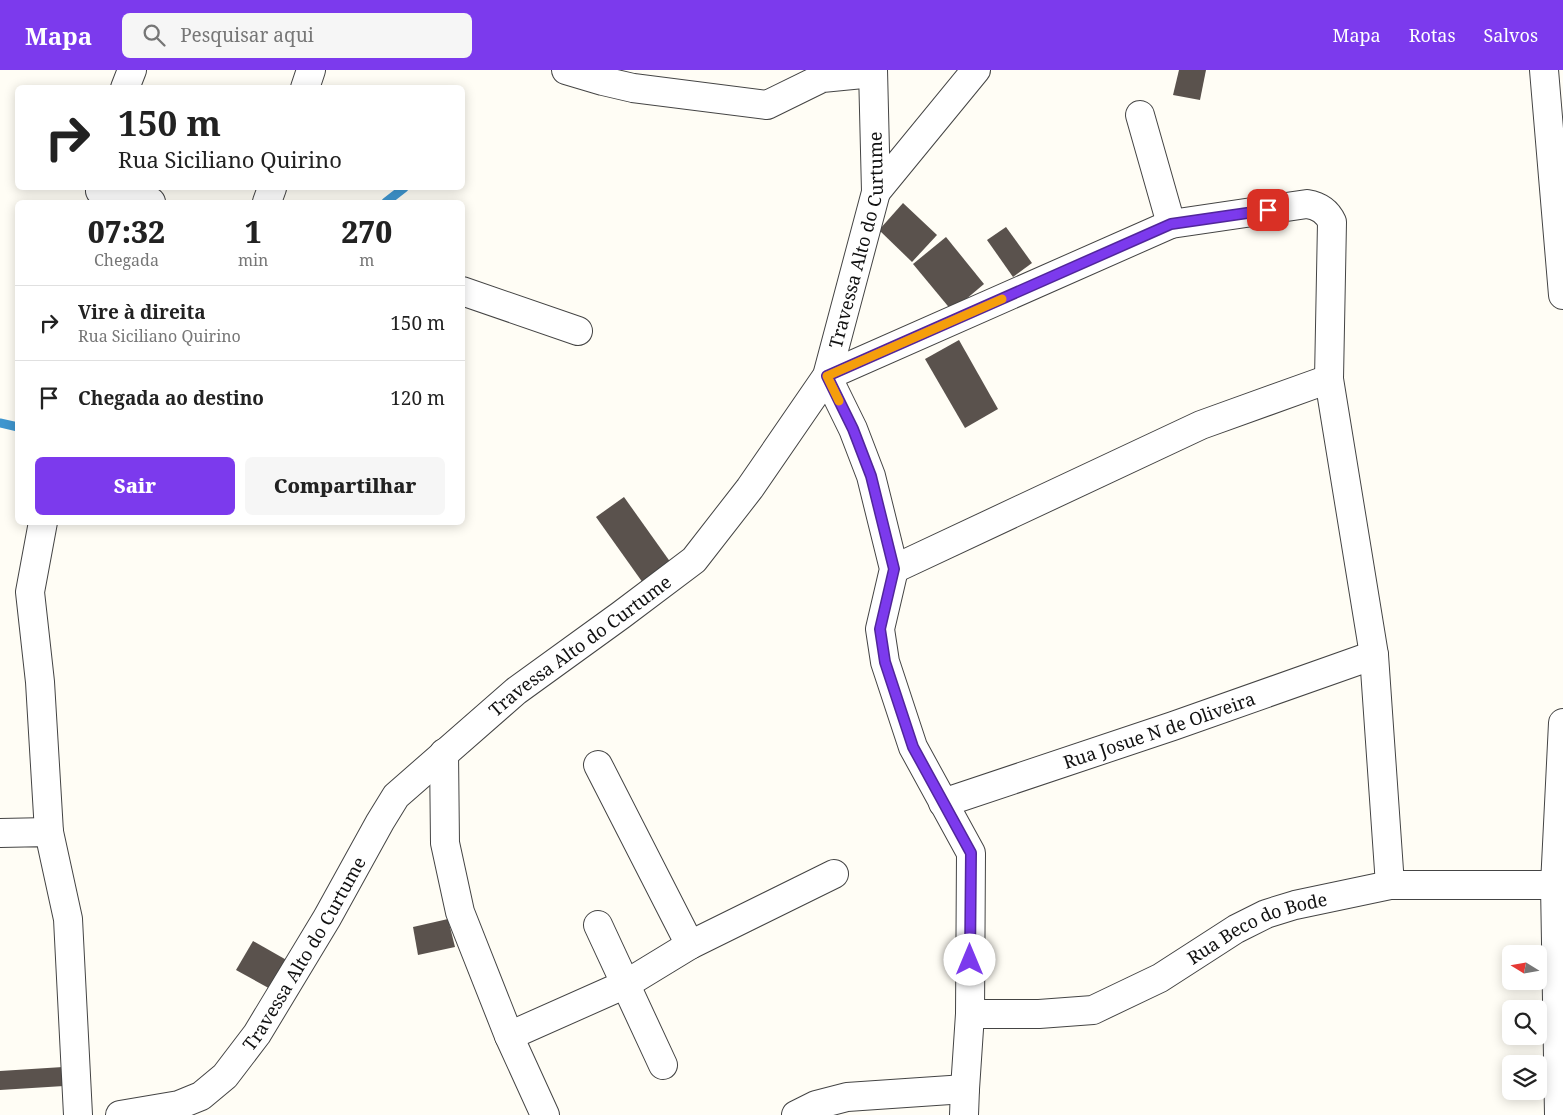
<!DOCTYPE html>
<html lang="pt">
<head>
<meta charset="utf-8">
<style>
  :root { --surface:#fff; --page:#f6f6f6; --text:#222; --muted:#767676; --line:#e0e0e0; --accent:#7c3aed }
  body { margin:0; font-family:"Noto Serif",serif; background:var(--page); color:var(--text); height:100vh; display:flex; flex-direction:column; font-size:19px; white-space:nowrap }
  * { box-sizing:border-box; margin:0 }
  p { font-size:16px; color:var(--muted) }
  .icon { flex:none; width:28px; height:28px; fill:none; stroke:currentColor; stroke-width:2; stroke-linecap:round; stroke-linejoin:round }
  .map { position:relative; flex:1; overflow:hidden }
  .drawer { position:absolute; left:15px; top:130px; width:450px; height:325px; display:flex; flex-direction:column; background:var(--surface); border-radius:8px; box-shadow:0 2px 12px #0003 }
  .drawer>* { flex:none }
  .top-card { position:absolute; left:15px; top:15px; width:450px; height:105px; border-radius:8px; box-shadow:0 2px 12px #0003; background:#fff; color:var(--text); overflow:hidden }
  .needle { width:32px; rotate:281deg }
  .tools { position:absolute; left:1502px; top:875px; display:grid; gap:10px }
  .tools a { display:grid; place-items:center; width:45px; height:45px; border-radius:8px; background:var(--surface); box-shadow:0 2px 12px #0003; font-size:25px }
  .pin { position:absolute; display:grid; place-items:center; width:42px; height:42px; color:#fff; margin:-21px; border-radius:10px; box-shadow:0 2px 8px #0006 }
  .me { position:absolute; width:55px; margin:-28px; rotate:0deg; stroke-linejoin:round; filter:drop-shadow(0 0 4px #0008) }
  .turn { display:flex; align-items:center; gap:18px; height:105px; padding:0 20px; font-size:22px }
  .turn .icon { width:65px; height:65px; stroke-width:2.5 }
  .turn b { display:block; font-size:35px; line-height:42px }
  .eta { display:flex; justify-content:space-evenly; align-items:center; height:85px; text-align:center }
  .eta b { font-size:30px; font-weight:800; line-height:35px }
  .primary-button { display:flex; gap:10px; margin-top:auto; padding:10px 20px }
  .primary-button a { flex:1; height:58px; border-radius:8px; background:var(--accent); color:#fff; font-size:20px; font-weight:800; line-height:58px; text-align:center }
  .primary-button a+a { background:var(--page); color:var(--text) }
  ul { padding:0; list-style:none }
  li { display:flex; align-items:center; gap:15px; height:75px; padding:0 20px; border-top:1px solid var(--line) }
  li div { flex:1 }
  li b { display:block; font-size:19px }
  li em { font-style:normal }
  header { display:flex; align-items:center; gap:30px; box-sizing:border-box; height:70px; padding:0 25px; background:var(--accent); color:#fff }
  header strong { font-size:24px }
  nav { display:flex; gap:28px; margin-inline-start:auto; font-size:18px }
  .search { width:350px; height:45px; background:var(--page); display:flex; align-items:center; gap:12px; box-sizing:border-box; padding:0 18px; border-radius:8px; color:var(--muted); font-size:19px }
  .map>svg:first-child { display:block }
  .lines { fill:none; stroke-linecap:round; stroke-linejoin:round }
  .stream { stroke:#3f96cf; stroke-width:9 }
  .building { fill:#5a524d }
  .minor-casing { stroke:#444; stroke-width:30 }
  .minor { stroke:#fff; stroke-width:28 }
  .route-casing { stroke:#51269a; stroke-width:12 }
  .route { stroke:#7c3aed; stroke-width:9 }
  .slow { stroke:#f59e0b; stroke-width:9 }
  .labels { text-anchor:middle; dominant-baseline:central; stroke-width:5; stroke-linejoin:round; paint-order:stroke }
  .street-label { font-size:18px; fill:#111; stroke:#fff }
</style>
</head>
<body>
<header>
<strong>Mapa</strong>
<div class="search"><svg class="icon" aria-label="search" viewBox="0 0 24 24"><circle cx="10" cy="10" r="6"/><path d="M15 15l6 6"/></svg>Pesquisar aqui</div>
<nav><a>Mapa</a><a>Rotas</a><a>Salvos</a></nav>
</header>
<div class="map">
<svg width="1563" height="1045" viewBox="0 0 1563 1045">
  <rect width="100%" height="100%" fill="#fffdf5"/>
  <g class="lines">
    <g class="stream">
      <polyline points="386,132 404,118"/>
      <polyline points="0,353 18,357"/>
    </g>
  </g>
  <g class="building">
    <polygon points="1179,0 1206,0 1200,30 1173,25"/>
    <polygon points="903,133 937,165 912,192 879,160"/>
    <polygon points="1006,157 1032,193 1013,207 987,170"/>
    <polygon points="946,167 984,214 952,241 913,194"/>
    <polygon points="959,270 998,339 965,358 925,289"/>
    <polygon points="624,427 671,493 643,513 596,447"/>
    <polygon points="448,849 455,877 418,885 413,857"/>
    <polygon points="253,871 290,892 274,921 236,900"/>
    <polygon points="63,997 64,1016 0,1020 0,1001"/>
  </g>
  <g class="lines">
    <g class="minor-casing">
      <g id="minor">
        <polyline points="566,0 603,11 633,18 767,35 822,8 873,3"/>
        <polyline points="1544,0 1563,225"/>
        <polyline points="125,18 132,0"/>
        <polyline points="305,18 311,0"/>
        <polyline points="1140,45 1171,154"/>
        <polyline points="100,121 151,132"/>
        <polyline points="876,122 976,0"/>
        <polyline points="267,132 272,118"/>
        <polyline points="462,221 578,261"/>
        <polyline points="43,452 30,522 40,612 49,762"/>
        <polyline points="894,499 1201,355 1329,309"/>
        <polyline points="444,683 445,773 460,842 509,966 545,1045"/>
        <polyline points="598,695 690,875"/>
        <path id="s1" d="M 943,733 L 1173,656 L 1374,585"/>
        <polyline points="0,763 49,762 68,849 78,1045"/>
        <polyline points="598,855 663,995"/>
        <path id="s2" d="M 970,944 L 1039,944 L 1093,940 L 1160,908 L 1236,859 L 1266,844 L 1295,835 L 1390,815 L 1555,815"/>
        <polyline points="509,966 626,914 690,875 834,804"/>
        <path id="s3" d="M 120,1045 L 179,1035 L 201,1026 L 225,1006 L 257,964 L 327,848 L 380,752 L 396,726 L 516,621 L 621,545 L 694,490 L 750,418 L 827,306 L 876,122 L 873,0"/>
        <polyline points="796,1045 816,1035 847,1027 965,1019"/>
        <path d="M 964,1045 L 965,1019 L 970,944 L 971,783 L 913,677 L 885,592 L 880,559 L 894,499 L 871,406 L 853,359 L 827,306 L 1171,154 L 1307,134 C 1319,136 1327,141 1332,152 L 1329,309 L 1374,585 L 1390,815"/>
        <polyline points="1559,1045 1555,815 1563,653"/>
      </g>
    </g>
    <use href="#minor" class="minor"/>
  </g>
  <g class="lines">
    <g class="route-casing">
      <polyline id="route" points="970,890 971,783 913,677 885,592 880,559 894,499 871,406 853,359 827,306 1171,154 1268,140"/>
    </g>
    <use href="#route" class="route"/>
    <polyline class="slow" points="839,331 827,306 1002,229"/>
  </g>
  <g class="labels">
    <g class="street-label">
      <text stroke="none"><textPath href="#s3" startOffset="1191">Travessa Alto do Curtume</textPath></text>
      <text stroke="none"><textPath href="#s3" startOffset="681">Travessa Alto do Curtume</textPath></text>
      <text stroke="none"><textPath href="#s1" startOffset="228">Rua Josue N de Oliveira</textPath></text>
      <text stroke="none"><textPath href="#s2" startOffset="308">Rua Beco do Bode</textPath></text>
      <text stroke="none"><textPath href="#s3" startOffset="261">Travessa Alto do Curtume</textPath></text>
    </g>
  </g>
</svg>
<div class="tools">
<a><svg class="needle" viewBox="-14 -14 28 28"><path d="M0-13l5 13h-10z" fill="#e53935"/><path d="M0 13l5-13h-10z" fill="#767676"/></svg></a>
<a><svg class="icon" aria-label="search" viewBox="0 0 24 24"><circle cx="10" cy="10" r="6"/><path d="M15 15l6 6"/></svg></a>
<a><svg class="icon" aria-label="layers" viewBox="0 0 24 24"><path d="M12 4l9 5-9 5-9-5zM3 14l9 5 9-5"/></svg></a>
</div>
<div class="pin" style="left:1268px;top:140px;background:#d93025"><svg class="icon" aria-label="arrive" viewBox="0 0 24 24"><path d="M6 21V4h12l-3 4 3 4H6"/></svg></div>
<svg class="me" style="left:970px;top:890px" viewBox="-20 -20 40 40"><circle r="19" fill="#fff"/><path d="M0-13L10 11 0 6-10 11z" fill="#7c3aed"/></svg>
<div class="top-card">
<div class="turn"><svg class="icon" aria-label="right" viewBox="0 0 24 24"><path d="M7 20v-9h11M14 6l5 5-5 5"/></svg><div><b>150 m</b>Rua Siciliano Quirino</div></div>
</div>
<section class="drawer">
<div class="eta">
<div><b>07:32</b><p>Chegada</p></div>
<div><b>1</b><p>min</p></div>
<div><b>270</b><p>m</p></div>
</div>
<ul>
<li><svg class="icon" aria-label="right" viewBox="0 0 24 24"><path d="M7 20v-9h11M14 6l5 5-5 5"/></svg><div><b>Vire à direita</b><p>Rua Siciliano Quirino</p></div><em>150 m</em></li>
<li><svg class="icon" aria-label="arrive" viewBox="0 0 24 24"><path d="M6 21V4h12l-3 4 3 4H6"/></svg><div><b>Chegada ao destino</b></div><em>120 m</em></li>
</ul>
<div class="primary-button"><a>Sair</a><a>Compartilhar</a></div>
</section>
</div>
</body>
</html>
